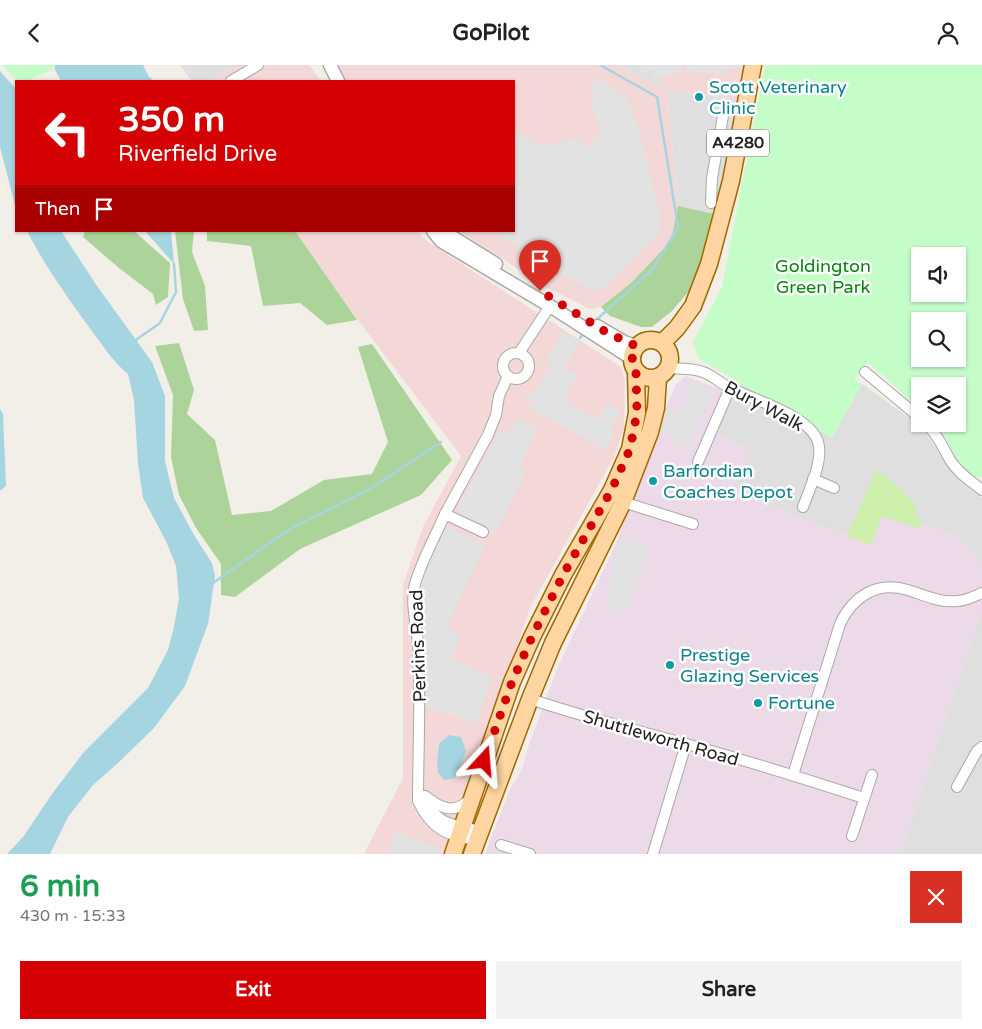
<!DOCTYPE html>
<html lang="en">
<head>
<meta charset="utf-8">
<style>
  :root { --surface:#fff; --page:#f2f2f2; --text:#202124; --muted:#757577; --accent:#d40002 }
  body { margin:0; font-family:"Varela Round",sans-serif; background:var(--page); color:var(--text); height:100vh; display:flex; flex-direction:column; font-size:19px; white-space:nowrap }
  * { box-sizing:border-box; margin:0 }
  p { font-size:16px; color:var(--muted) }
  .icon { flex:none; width:28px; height:28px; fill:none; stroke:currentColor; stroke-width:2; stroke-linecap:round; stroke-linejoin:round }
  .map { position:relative; height:789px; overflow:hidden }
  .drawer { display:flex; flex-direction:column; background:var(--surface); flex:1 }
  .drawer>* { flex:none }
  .hud { position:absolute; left:15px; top:15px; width:500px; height:152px; border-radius:0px; box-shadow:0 1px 4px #0004; background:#d40002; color:#fff; overflow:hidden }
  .tools { position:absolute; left:911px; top:182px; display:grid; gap:10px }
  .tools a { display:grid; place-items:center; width:55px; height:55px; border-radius:0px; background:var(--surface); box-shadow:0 1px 4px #0004; font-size:25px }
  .pin { position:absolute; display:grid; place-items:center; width:42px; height:42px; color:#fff; margin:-51px -21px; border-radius:50% 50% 50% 0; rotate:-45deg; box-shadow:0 0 5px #0007 }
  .pin .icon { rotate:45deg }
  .me { position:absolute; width:55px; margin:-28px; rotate:19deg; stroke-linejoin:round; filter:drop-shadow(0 0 4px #0008) }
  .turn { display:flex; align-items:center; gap:18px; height:105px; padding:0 20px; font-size:22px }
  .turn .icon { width:65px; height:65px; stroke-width:2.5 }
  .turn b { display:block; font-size:35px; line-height:42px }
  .then { display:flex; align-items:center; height:48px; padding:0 20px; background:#0003; gap:10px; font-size:19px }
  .round { display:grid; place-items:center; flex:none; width:52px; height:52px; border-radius:0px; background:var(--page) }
  .summary { display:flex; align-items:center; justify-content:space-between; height:85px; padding:0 20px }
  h1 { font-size:30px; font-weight:800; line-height:38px; color:#1e9e55 }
  .primary-button { display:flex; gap:10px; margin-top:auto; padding:10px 20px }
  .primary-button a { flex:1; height:58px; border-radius:0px; background:var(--accent); color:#fff; font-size:20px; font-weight:800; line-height:58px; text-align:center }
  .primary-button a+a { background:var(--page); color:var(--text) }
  header { display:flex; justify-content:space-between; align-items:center; height:65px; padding:0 20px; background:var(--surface); font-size:22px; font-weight:800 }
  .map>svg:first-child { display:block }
  .residential { fill:#e0dfdf }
  .commercial { fill:#f4d8d7 }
  .industrial { fill:#ecdae9 }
  .grass { fill:#ceefac }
  .forest { fill:#acd49a }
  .park { fill:#c4fdc8; fill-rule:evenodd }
  .parking { fill:#e2e2e2 }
  .water { fill:#a6d5e2 }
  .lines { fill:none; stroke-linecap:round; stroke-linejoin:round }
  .stream { stroke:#a6d5e2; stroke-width:2.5 }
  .minor-casing { stroke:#a9a9a9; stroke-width:12 }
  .tertiary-casing { stroke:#a9a9a9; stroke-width:15 }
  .primary-casing { stroke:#a06900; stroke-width:19 }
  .minor { stroke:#fff; stroke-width:10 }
  .tertiary { stroke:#fff; stroke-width:12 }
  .primary { stroke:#ffd5a1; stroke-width:16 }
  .route { stroke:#d40002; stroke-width:9; stroke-dasharray:0 16.2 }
  .culture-dot { fill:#0f9aa8; stroke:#fff; stroke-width:2 }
  .labels { text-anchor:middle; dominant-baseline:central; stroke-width:5; stroke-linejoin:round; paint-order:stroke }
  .shield { fill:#fff; stroke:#646464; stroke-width:1 }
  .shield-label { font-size:16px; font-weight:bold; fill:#222 }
  .culture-label { font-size:18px; fill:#0d838f; stroke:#fff; text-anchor:start }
  .park-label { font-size:18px; fill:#05850e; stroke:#fff }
  .street-label { font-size:18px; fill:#222; stroke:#fff }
</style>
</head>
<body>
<header><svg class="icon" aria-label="back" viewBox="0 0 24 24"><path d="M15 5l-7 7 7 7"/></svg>GoPilot<svg class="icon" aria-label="person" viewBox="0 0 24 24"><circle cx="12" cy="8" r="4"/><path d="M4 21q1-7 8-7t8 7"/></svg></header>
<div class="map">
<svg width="982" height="789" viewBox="0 0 982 789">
  <rect width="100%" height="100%" fill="#f2efe8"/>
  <g class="residential">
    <polygon points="180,0 236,0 211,16 192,16"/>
    <polygon points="617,0 653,0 667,26 737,34 715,149 678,141 667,26"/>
    <polygon points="736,315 832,372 862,319 918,359 960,414 982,433 982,498 957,471 871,480 732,426 716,368"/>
    <polygon points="982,545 982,789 900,789"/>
  </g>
  <g class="commercial">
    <polygon points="236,0 309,0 321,16 211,16"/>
    <polygon points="339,0 617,0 666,25 653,0 745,0 737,34 667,26 678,141 671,176 632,217 601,242 590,244 548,223 459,166 514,166 514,16 345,16"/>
    <polygon points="295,166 417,166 428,177 621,302 625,316 624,364 615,390 531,541 443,789 364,789 403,713 403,520 423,462 461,391 336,226"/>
  </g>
  <polygon class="industrial" points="686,311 731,329 716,368 751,384 732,426 871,480 881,451 918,464 922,456 957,471 982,498 982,545 900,789 485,789 510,724 522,705 529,680 557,604 615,481 665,345 676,319"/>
  <polygon class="grass" points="876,405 898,422 916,440 916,449 922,456 919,464 882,451 871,480 847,471"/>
  <g class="forest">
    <polygon points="678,141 715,149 699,200 689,226 672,246 652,262 641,262 610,251 601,242 632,217 671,176"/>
    <polygon points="85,166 134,166 170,198 168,232 156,240 153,229 119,203 83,172"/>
    <polygon points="175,166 194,166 192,187 205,221 208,265 194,266 183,234"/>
    <polygon points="207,166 295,166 357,255 327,260 300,238 263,241 251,181 207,176"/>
    <polygon points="179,278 194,325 187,349 215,375 232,450 271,446 324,415 372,409 388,377 358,282 372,279 452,395 421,430 300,484 235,532 221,530 221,499 196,463 179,430 171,392 173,330 155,281"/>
  </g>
  <g class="park">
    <polygon points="2,0 60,0 28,16 18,16"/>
    <path d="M 765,0 L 982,0 L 982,412 L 973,412 L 949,386 L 948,375 L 933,359 L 958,359 L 958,321 L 920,321 L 920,345 L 868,297 L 854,314 L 862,319 L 832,373 L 698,293 L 693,277 L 722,222 ZM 920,191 L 958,191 L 958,229 L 920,229 ZM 920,256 L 958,256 L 958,294 L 920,294 Z"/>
  </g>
  <g class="parking">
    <polygon points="640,0 682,0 683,6 654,14 652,6 641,8"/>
    <polygon points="686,0 742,0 742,2 725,5 725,9 686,6"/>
    <polygon points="596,13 628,33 638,61 660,150 658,170 605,222 594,226 589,224 549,202 491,166 514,166 514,64 542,82 576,74 590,83 603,62 596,57 590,24"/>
    <polygon points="562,266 580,276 565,303 577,310 566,331 570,334 567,338 598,355 608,338 621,345 610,365 615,368 605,385 529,343 532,337 524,333 528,327 533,330 551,299 546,296"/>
    <polygon points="693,317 712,325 696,367 692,365 691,368 696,371 691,384 671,377 673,371 659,365 668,342 681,347"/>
    <polygon points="518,353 538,364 520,401 527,405 496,467 460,448 458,441 500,366 506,369"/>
    <polygon points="443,460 486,480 446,562 461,570 451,593 493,612 476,658 422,640 417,523"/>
    <polygon points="622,472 651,482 626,549 606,543 614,493"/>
    <polygon points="396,766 441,784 440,789 387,789"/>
  </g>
  <g class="water">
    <polygon points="55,0 143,0 149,12 154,16 61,16 55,5"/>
    <polygon points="0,6 16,24 16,144 0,82"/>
    <path d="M 27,166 L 61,166 L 97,221 L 152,297 L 165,331 L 165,396 L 174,433 L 194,470 L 212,498 L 215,511 L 208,559 L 185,621 L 154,663 L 118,698 L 93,720 L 68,752 L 50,789 L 7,789 L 23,772 L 52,729 L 83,688 L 148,623 L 168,585 L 173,566 L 179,534 L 176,501 L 166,476 L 143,433 L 138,399 L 134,335 L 128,309 C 114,298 105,283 94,269 C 70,236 46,203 27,166 Z"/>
    <polygon points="145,166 171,166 174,199"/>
    <polygon points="0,344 3,349 6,421 0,426"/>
    <polygon points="449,670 461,672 466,686 455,713 444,715 438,708 437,697 439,679"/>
  </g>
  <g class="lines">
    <g class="stream">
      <polyline points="595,256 653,204 678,162 657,32 600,0"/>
      <polyline points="580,273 585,267"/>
      <polyline points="133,277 160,258 176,227 174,199"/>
      <polyline points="213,518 291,463 368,425 441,377"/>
    </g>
    <g class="minor-casing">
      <g id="minor">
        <polyline points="231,16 258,0"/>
        <polyline points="711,138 712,113 723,51"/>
        <circle cx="516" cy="301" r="13"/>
        <polyline points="519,288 550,241"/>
        <path d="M 669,303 C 680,304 692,303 703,307 C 713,310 722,320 732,324 C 755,335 810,351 818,377 C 824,395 809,425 803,442"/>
        <polyline points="865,307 920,353"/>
        <path d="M 926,359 C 937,369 943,382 950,395 C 958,408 971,416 982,425"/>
        <polyline points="698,397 730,323"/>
        <polyline points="813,414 834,423"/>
        <polyline points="623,437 693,459"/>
        <path d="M 445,449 C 435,472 422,495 415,519 C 410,539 417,561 418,580 C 421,632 418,684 418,736 C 432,765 447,771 478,775"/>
        <polyline points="483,467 445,449 488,370 496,350 499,331 508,311"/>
        <path d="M 530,634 C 581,651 634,665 686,679 C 746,695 805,714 864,733"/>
        <path d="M 793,710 L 840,559 C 853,531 877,516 908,525 C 924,530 940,538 957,536 C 966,536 974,531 982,528"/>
        <polyline points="957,722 977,686 982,682"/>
        <path d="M 424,731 C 434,760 454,760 481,766"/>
        <path d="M 425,731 C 441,744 455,750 471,733"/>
        <polyline points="852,771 872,710"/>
        <polyline points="501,780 530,789"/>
        <polyline points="653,789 686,679"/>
      </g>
    </g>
    <g class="tertiary-casing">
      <g id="tertiary">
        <polyline points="330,0 338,16"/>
        <polyline points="433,166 441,176 550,241 631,293"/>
        <polyline points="443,166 496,199"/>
        <polyline points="597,261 624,277 636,281"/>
      </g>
    </g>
    <g class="primary-casing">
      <g id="primary">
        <circle cx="651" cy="294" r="19"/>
        <polyline points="662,278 677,263 693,241 709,199 731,116 753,0"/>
        <polyline points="453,789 512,617 532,572 563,510 612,425 630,384 637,348 636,307"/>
        <polyline points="472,789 530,634 553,578 623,437 650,367 656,343 658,313"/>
      </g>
    </g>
    <use href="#minor" class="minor"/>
    <use href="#tertiary" class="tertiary"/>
    <use href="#primary" class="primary"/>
  </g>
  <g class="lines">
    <path class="route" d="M 484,696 L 512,617 L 532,572 L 563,510 L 612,424 L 630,384 L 637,348 L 636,307 C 630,297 632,291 636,281 L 606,267 L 540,226"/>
  </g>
  <g class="culture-dot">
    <circle cx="699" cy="32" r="5"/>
    <circle cx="653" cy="416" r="5"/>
    <circle cx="670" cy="600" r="5"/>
    <circle cx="758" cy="638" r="5"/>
  </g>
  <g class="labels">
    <rect class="shield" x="707" y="64.5" width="62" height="27" rx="4"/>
    <g class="shield-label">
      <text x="738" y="78">A4280</text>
    </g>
    <g class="culture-label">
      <text x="709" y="22">Scott Veterinary<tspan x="709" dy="21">Clinic</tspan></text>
      <text x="663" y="406">Barfordian<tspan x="663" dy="21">Coaches Depot</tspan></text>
      <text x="680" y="590">Prestige<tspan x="680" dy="21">Glazing Services</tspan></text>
      <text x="768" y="638">Fortune</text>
    </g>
    <g class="park-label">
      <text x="823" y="201">Goldington<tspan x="823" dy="21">Green Park</tspan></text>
    </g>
    <g class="street-label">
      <text transform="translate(764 341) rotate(28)">Bury Walk</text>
      <text transform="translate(418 581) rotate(-92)">Perkins Road</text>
      <text transform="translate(661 673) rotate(16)">Shuttleworth Road</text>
    </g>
  </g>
</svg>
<div class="tools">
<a><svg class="icon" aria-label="sound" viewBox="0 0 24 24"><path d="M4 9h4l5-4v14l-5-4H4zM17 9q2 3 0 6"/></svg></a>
<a><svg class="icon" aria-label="search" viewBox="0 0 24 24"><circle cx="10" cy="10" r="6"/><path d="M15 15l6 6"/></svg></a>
<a><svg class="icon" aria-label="layers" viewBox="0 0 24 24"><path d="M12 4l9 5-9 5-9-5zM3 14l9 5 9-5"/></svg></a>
</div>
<div class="pin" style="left:540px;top:226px;background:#d93025"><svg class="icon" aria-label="arrive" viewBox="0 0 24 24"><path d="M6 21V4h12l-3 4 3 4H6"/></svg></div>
<svg class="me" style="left:484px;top:696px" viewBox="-20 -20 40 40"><path d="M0-17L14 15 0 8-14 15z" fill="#d40002" stroke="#fff" stroke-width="4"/></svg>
<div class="hud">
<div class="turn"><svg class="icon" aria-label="left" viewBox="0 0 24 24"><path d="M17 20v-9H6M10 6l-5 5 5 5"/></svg><div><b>350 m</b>Riverfield Drive</div></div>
<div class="then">Then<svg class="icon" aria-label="arrive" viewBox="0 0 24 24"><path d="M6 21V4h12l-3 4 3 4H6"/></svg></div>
</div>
</div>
<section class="drawer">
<div class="summary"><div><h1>6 min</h1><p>430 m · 15:33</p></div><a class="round" style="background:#d93025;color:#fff"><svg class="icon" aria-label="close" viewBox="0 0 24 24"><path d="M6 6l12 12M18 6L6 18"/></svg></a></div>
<div class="primary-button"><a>Exit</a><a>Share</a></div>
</section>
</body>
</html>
